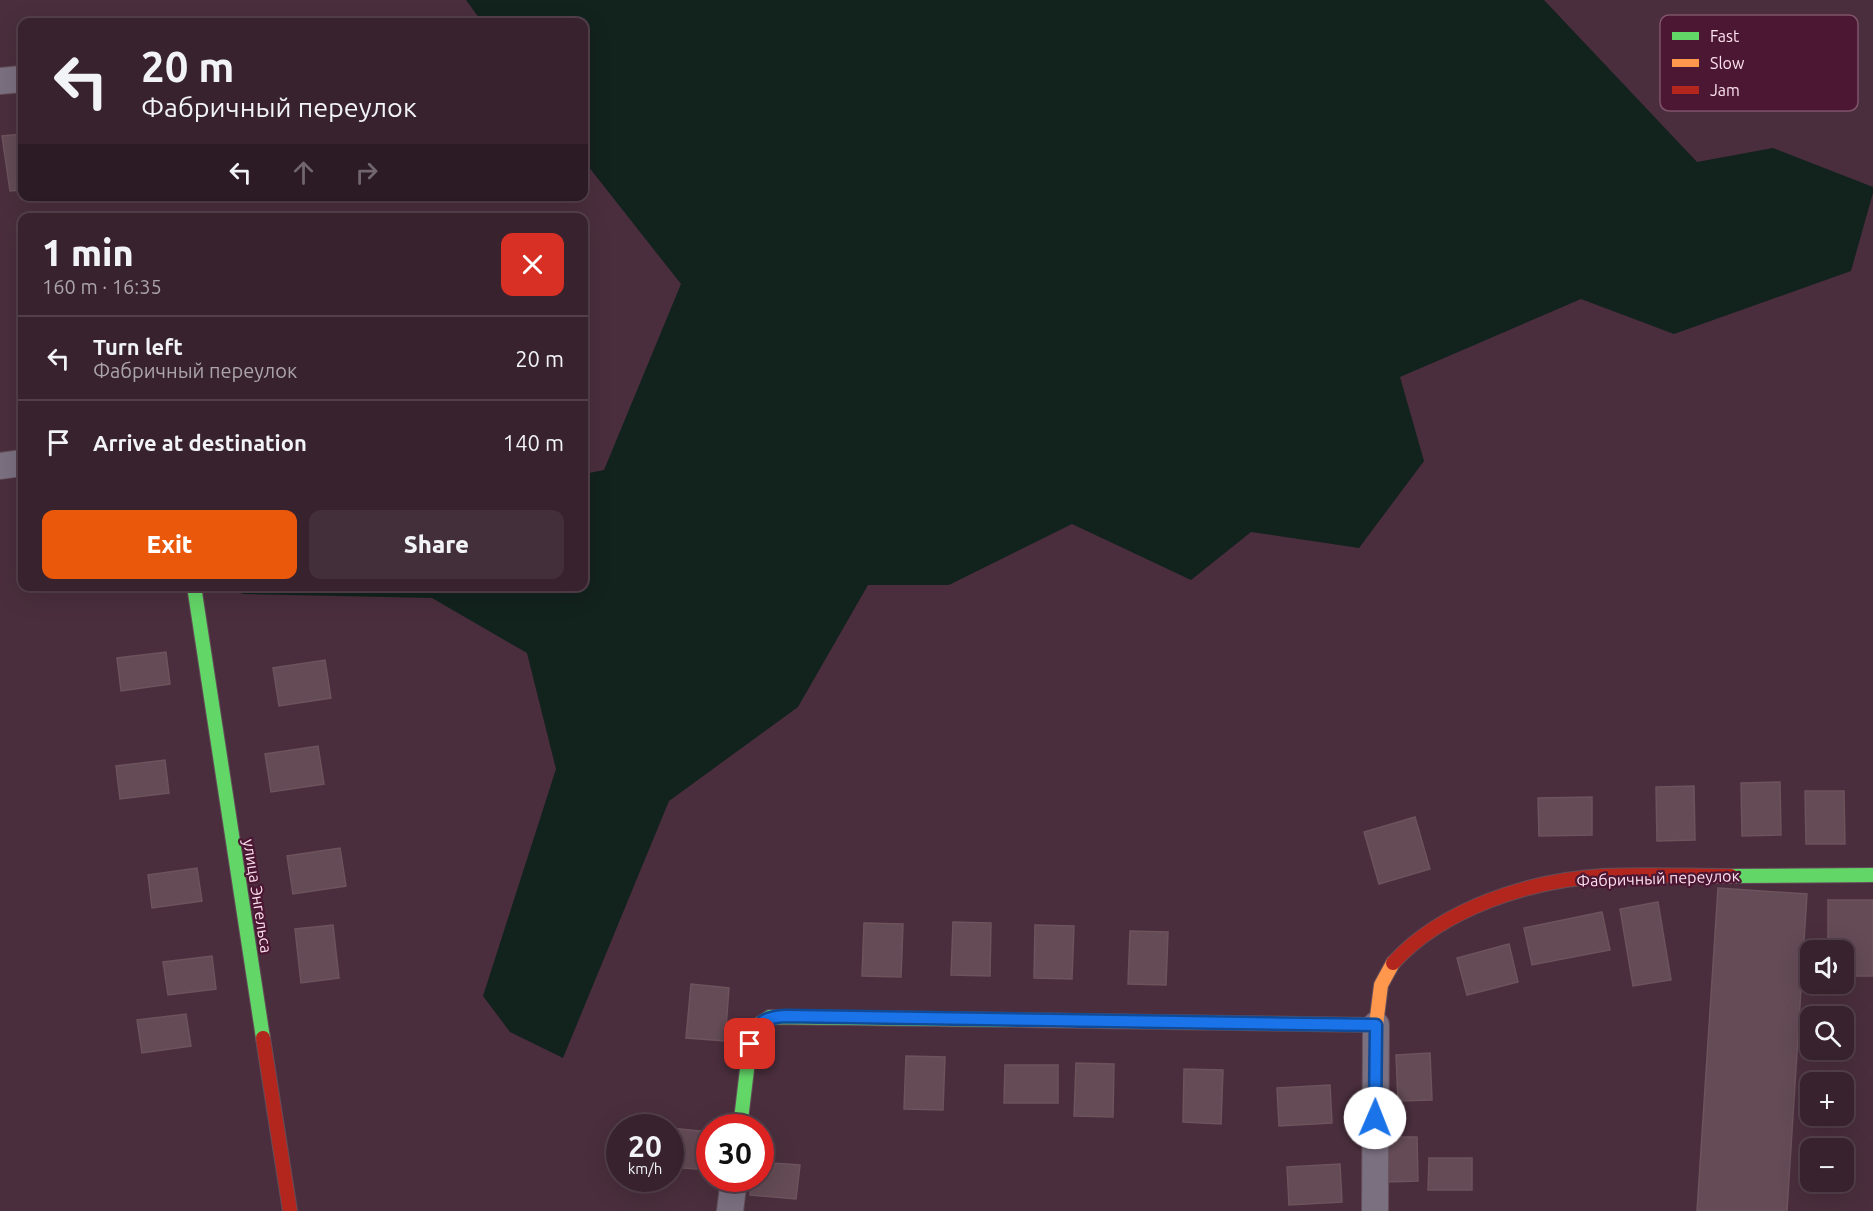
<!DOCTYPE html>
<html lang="en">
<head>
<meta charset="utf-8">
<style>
  :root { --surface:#38222e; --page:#432f3a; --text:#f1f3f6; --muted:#aba4aa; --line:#523f4a; --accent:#ea580c }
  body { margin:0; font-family:Ubuntu,sans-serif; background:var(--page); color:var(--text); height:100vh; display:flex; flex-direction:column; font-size:22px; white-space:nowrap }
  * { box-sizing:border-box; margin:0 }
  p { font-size:20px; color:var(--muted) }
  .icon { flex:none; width:33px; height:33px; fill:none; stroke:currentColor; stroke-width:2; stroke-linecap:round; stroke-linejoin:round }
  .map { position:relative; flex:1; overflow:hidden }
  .drawer { position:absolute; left:18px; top:213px; width:570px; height:378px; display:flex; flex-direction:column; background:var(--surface); border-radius:12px; box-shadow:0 6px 24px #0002,0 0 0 2px var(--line) }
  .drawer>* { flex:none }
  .banner { position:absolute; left:18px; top:18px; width:570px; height:183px; border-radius:12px; box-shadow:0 6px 24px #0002,0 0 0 2px var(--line); background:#38222e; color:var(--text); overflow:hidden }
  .tools { position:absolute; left:1800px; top:940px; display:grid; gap:12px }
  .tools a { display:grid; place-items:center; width:54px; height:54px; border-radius:12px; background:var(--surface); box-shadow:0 6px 24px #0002,0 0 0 2px var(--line); font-size:30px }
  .speed { position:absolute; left:606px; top:1114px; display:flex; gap:12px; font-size:30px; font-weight:700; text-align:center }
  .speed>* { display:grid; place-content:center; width:78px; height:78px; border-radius:50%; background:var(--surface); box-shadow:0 6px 24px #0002,0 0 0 2px var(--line); line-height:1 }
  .speed small { font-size:15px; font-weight:400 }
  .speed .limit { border:9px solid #d22; background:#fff; color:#111 }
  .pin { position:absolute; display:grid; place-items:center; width:51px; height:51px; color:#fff; margin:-26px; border-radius:12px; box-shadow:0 3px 9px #0006 }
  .me { position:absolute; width:66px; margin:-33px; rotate:1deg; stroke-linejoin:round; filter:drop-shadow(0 0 4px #0008) }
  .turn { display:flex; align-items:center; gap:21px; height:126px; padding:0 24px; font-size:27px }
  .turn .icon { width:78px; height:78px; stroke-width:2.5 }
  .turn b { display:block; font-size:42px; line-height:51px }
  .lanes { display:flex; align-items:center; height:57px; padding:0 24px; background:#0003; justify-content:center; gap:30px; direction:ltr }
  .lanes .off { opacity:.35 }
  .round { display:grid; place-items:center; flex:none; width:63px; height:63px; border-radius:12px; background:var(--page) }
  .overview { display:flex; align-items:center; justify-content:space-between; height:102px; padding:0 24px }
  h1 { font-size:36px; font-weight:800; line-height:45px }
  .cta { display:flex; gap:12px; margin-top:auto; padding:12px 24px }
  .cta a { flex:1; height:69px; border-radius:12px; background:var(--accent); color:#fff; font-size:24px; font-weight:800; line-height:69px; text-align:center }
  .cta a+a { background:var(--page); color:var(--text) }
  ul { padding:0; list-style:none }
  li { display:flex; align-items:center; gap:18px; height:84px; padding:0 24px; border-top:2px solid var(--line) }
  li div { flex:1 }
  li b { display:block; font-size:22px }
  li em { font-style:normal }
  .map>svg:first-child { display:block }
  .water { fill:#12221d }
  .building { fill:#644b55; stroke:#6c535c; stroke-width:1.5 }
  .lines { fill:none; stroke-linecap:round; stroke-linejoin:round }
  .street-casing { stroke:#644d59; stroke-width:28 }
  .fast-casing { stroke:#644d59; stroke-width:16 }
  .slow-casing { stroke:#644d59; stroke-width:16 }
  .jam-casing { stroke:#644d59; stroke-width:16 }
  .street { stroke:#7a7080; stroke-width:26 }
  .fast { stroke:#63d668; stroke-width:14 }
  .slow { stroke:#ff974d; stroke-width:14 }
  .jam { stroke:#b3261e; stroke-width:14 }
  .route-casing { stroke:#114b97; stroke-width:15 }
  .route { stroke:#1a73e8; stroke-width:10 }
  .labels { text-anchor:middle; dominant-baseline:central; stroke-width:4.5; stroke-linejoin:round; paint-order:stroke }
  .street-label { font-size:16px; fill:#fde1ee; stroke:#4b1733 }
  .key { fill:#4b1733; stroke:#80546b; stroke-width:1.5 }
  .key-label { font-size:16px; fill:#fde1ee }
</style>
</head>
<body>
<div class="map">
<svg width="1873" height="1211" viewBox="0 0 1873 1211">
  <rect width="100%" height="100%" fill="#4a2e3d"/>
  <polygon class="water" points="466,0 1544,0 1697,162 1773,148 1873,187 1873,193 1851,271 1674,334 1581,299 1400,377 1424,461 1359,548 1251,532 1191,580 1072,524 949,585 868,585 798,707 669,801 563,1058 510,1032 483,996 556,769 527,653 432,598 242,594 241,587 584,586 584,474 604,470 681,284 584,161 584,22 482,22"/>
  <g class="building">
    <polygon points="22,134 22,190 10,191 2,136"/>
    <polygon points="166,652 170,684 121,691 117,658"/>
    <polygon points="325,660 331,698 279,706 273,668"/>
    <polygon points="318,746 324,784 271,792 265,754"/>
    <polygon points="165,760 169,793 120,799 116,766"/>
    <polygon points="1780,782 1781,835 1742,836 1741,783"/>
    <polygon points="1694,786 1695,840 1657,841 1656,787"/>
    <polygon points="1805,791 1844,791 1845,844 1806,844"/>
    <polygon points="1592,797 1592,835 1539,836 1538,798"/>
    <polygon points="1415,817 1430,869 1379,884 1364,832"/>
    <polygon points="340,848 346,886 293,894 287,856"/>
    <polygon points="197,868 202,901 152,908 148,875"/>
    <polygon points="1718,888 1807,894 1787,1211 1697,1211"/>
    <polygon points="1828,900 1873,900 1873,976 1844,976 1844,951 1828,951"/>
    <polygon points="1658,902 1671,980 1633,986 1620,909"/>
    <polygon points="1602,912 1610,950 1532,965 1524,928"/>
    <polygon points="953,922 991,923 990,976 951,975"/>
    <polygon points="864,923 903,924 901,977 862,976"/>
    <polygon points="333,925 339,978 301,983 295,929"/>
    <polygon points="1035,925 1074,926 1072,979 1034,978"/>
    <polygon points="1130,931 1168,932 1166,985 1128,984"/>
    <polygon points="1509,944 1518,982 1467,995 1457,958"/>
    <polygon points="212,956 216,989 168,995 163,962"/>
    <polygon points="691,984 729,988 725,1041 686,1038"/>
    <polygon points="186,1014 191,1046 142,1053 137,1020"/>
    <polygon points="1430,1053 1432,1100 1398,1101 1396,1055"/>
    <polygon points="906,1056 945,1057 943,1110 904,1109"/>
    <polygon points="1076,1063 1114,1064 1113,1117 1074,1116"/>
    <polygon points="1005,1065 1058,1065 1058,1103 1004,1103"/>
    <polygon points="1184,1069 1223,1070 1221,1124 1183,1122"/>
    <polygon points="1330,1085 1332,1123 1279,1126 1277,1088"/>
    <polygon points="670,1128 710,1132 710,1170 670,1167"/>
    <polygon points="1385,1137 1417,1137 1418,1181 1386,1182"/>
    <polygon points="1429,1158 1472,1158 1472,1190 1428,1190"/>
    <polygon points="760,1162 800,1165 796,1199 750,1195 751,1179 760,1179"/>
    <polygon points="1340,1164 1342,1202 1289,1205 1287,1167"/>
  </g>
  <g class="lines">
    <g class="street-casing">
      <g id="street">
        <polyline points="0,81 22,79"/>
        <polyline points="0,466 22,463"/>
        <polyline points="730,1211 734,1179"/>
        <polyline points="1375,1211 1376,1025"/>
      </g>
    </g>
    <g class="fast-casing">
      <g id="fast">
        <polyline points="194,586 263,1038"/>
        <polyline points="1731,876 1873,875"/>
        <polyline points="740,1128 750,1044 758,1025 770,1017 1018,1020"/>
      </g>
    </g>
    <g class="slow-casing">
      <polyline id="slow" points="1018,1020 1376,1025 1381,985 1393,963"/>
    </g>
    <g class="jam-casing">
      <g id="jam">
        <path d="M 1393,963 C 1443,908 1531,880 1603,876 C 1646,874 1689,876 1731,876"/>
        <polyline points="263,1038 290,1211"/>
      </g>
    </g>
    <use href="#street" class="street"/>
    <use href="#fast" class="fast"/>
    <use href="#slow" class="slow"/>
    <use href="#jam" class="jam"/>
  </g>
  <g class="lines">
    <g class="route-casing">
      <path id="route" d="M 750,1044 C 759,1022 762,1017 786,1016 L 1376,1025 L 1375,1118"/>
    </g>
    <use href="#route" class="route"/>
  </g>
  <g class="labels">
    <g class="street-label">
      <text transform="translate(1658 878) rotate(-2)">Фабричный переулок</text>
      <text transform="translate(258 896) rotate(81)">улица Энгельса</text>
    </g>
  </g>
  <rect x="1660" y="15" width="198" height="96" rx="9" class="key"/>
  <rect x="1672" y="32" width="27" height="8" fill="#63d668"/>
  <rect x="1672" y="59" width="27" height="8" fill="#ff974d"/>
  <rect x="1672" y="86" width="27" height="8" fill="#b3261e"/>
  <g class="key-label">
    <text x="1710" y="42">Fast</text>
    <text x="1710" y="69">Slow</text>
    <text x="1710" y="96">Jam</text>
  </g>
</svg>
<div class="tools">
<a><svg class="icon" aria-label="sound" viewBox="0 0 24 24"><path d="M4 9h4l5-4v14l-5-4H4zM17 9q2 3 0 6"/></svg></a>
<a><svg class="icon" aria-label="search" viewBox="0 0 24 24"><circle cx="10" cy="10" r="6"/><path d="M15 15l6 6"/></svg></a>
<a>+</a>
<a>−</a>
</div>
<div class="speed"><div>20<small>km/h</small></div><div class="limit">30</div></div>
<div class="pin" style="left:750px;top:1044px;background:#d93025"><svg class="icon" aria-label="arrive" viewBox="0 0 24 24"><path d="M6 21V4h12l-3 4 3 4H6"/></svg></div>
<svg class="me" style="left:1375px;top:1118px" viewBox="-20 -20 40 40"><circle r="19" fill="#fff"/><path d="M0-13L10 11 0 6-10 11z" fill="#1a73e8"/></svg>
<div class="banner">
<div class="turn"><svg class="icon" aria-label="left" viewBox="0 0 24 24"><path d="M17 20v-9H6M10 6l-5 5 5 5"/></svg><div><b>20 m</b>Фабричный переулок</div></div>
<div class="lanes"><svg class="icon" aria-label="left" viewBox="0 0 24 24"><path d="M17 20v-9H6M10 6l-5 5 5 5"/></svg><svg class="icon off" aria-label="ahead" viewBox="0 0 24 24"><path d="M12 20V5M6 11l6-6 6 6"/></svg><svg class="icon off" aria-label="right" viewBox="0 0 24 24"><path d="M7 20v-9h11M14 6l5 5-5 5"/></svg></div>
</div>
<section class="drawer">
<div class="overview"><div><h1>1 min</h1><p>160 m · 16:35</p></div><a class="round" style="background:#d93025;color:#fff"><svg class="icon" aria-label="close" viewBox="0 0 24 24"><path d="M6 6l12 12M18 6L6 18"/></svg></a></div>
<ul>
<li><svg class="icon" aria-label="left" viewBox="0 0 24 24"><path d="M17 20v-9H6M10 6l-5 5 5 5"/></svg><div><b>Turn left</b><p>Фабричный переулок</p></div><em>20 m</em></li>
<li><svg class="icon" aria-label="arrive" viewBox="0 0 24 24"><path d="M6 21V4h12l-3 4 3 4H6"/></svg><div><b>Arrive at destination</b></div><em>140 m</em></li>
</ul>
<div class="cta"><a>Exit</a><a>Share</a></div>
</section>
</div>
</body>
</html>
